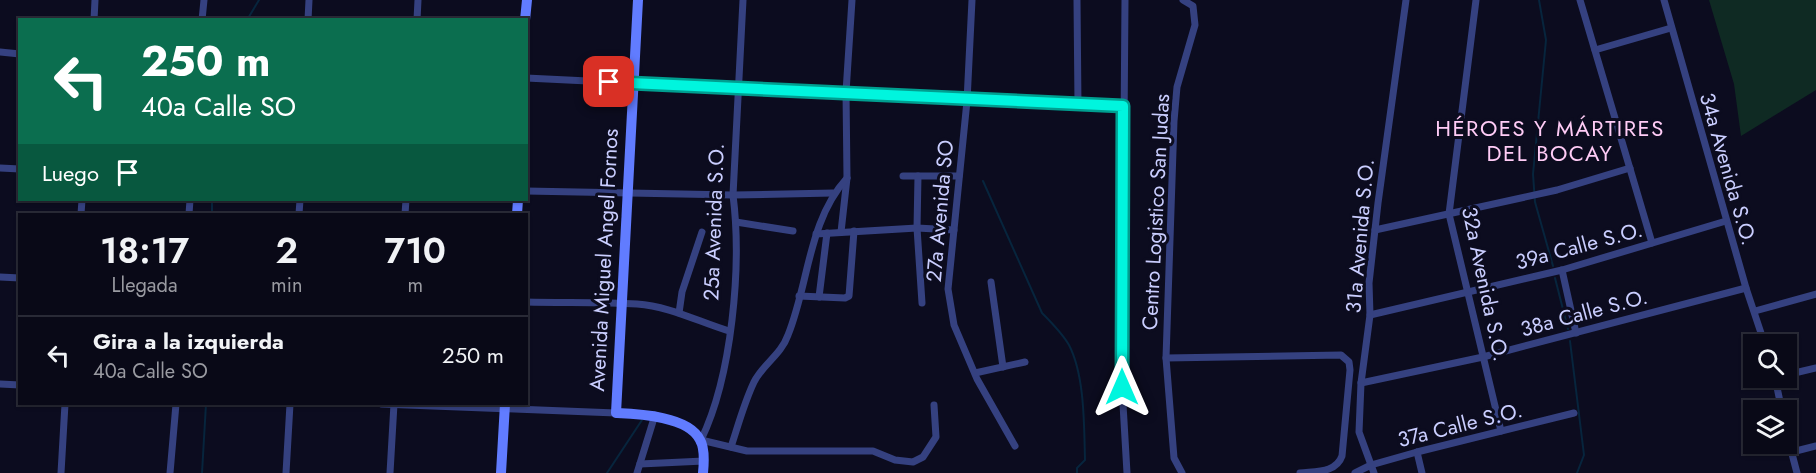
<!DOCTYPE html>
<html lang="es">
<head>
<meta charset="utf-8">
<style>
  :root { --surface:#090917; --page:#121220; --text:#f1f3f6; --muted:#999aa1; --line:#292a36 }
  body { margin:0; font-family:Jost,sans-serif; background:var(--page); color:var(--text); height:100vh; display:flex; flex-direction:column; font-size:22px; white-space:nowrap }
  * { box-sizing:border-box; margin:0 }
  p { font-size:20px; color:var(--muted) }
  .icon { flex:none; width:33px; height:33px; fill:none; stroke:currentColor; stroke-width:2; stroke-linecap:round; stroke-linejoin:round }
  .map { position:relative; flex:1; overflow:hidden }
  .details { position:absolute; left:18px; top:213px; width:510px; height:192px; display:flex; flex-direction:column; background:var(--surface); border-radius:0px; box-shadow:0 2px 4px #0004,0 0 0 2px var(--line) }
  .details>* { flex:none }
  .guide { position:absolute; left:18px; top:18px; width:510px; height:183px; border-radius:0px; box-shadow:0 2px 4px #0004,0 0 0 2px var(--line); background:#0b6e4f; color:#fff; overflow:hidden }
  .tools { position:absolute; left:1743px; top:334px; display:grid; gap:12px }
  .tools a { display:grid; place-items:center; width:54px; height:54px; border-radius:0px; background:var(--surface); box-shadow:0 2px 4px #0004,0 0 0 2px var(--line); font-size:30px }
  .pin { position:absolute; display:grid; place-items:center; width:51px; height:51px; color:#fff; margin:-26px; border-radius:12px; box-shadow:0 3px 9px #0006 }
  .me { position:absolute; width:66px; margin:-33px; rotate:0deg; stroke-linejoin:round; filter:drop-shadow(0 0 4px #0008) }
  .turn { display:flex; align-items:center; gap:21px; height:126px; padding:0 24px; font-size:27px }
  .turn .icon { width:78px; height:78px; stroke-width:2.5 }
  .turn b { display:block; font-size:42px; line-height:51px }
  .then { display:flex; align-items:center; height:57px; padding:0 24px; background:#0003; gap:12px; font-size:22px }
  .eta { display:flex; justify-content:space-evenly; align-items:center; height:102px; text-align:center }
  .eta b { font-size:36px; font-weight:600; line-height:42px }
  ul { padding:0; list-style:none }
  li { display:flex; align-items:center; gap:18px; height:78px; padding:0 24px; border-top:2px solid var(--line) }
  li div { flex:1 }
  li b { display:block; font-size:22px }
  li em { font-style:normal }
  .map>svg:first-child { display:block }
  .green { fill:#0f2a23 }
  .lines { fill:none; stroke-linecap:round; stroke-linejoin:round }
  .stream { stroke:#07253d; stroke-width:2 }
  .street { stroke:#354180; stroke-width:7 }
  .secondary { stroke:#617cff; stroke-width:10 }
  .route-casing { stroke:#009f90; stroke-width:15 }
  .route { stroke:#00f5de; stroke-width:10 }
  .labels { text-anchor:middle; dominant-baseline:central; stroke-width:6; stroke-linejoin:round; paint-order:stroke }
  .street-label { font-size:21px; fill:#caceff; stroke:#0c0c1f }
  .neighbourhood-label { font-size:22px; letter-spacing:1.5px; fill:#ffccf6; stroke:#0c0c1f }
</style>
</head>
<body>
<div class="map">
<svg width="1816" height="473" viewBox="0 0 1816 473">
  <rect width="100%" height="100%" fill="#0c0c1f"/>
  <polygon class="green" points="1709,0 1816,0 1816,90 1741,136 1734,84"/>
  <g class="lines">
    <g class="stream">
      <polyline points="1539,0 1546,40 1533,174 1535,202 1553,266"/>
      <polyline points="247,20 259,0"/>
      <path d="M 983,181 L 1042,313 C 1052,323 1062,333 1069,345 C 1085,376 1084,426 1085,460 L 1077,468 L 1077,473"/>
      <polyline points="212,214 212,200"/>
      <polyline points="1555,278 1568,329"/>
      <polyline points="1570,341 1584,455 1577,473"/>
      <polyline points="202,473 206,404"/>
      <polyline points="607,473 642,420"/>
    </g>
    <g class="street">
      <path d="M 743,0 L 733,195 C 742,266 732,376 701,440 L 747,451 L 873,451 L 895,460 L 913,462 L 923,457 L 936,437 L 934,405"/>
      <polyline points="972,0 967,101 948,289 954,325 977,379 1015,446"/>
      <polyline points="1077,0 1078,105"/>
      <polyline points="1125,0 1122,387 1127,473"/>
      <polyline points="1476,0 1449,214 1501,431"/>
      <polyline points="1580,0 1652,243"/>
      <polyline points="1664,0 1746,288 1765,345"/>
      <polyline points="94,20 95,0"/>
      <polyline points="202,20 204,0"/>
      <polyline points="308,20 309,0"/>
      <polyline points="417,20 418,0"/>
      <polyline points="1595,50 1671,28"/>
      <polyline points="0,52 20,54"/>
      <polyline points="526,78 1123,107"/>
      <polyline points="0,168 20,169"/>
      <polyline points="903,176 959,176"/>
      <polyline points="918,176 917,228 922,303"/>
      <polyline points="526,191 733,195 833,193"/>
      <polyline points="81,214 82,200"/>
      <polyline points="189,214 190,200"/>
      <polyline points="299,214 300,200"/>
      <polyline points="405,214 406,200"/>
      <polyline points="736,222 793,231"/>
      <polyline points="1375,230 1557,190 1630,168"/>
      <polyline points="841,232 847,178 846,92 852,0"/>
      <polyline points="816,234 917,228 954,230"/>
      <polyline points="1562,270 1576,333"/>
      <polyline points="0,277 20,278"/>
      <polyline points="991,282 1003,367"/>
      <polyline points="799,296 845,298 849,296 854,231"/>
      <polyline points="819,297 827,233"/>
      <path d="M 526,302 C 563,303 601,302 637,304 C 669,306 699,322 729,331"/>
      <polyline points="1755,311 1816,294"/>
      <polyline points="679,313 682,292 702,232"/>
      <polyline points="1370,315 1562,270 1726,221"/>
      <path d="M 1166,358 L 1341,355 L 1349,362 L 1350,370 L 1342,456 C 1336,473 1316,471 1300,473"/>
      <polyline points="975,373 1025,362"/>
      <polyline points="1786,375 1816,368"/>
      <polyline points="1775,378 1782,411"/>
      <polyline points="1361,383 1483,357 1746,288"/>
      <polyline points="0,384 20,385"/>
      <polyline points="381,404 616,413"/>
      <polyline points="1786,431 1797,473"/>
      <path d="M 731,447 C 738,426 744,403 754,382 C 763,364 781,355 788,335 C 809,283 808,221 847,178"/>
      <polyline points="1417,452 1422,473"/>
      <polyline points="1792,452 1816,446"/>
      <polyline points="640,464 704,461"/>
      <polyline points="61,473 65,404"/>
      <polyline points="170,473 176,404"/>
      <polyline points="286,473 290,404"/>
      <polyline points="390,473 394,404"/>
      <polyline points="637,473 655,415"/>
      <polyline points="1182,473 1174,458 1166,358 1174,121 1177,87 1195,25 1193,6 1183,0"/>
      <polyline points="1355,473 1371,465 1417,452 1574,413"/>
      <polyline points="1374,473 1359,432 1361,383 1370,315 1369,283 1378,203 1406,0"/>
    </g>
    <g class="secondary">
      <path d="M 638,0 L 616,413 C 638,414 689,416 700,440 C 705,448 704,463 703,473"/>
      <polyline points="525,20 527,0"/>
      <polyline points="517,214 518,200"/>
      <polyline points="501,473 505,404"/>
    </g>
  </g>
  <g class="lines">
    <g class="route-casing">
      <polyline id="route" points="609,82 1123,106 1122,387"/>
    </g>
    <use href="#route" class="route"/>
  </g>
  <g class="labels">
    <g class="street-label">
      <text transform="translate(1728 169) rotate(74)">34a Avenida S.O.</text>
      <text transform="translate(940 211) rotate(-85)">27a Avenida SO</text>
      <text transform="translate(1156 212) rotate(-87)">Centro Logistico San Judas</text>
      <text transform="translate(714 222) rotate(-88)">25a Avenida S.O.</text>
      <text transform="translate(1360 236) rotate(-85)">31a Avenida S.O.</text>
      <text transform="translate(1579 246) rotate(-15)">39a Calle S.O.</text>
      <text transform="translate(604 260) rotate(-87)">Avenida Miguel Angel Fornos</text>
      <text transform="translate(1485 284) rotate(78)">32a Avenida S.O.</text>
      <text transform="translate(1584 313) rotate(-15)">38a Calle S.O.</text>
      <text transform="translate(1460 425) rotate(-14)">37a Calle S.O.</text>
    </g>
    <g class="neighbourhood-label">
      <text x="1550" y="128">HÉROES Y MÁRTIRES<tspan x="1550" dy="25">DEL BOCAY</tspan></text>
    </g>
  </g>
</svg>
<div class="tools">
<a><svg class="icon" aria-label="search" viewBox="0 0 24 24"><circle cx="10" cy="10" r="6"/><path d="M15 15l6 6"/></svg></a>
<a><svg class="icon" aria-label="layers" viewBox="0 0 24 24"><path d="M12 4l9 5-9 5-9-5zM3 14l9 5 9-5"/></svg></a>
</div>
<div class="pin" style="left:609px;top:82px;background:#d93025"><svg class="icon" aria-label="arrive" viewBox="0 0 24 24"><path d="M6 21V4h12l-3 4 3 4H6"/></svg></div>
<svg class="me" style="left:1122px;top:387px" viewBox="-20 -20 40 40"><path d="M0-17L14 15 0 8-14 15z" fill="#00f5de" stroke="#fff" stroke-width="4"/></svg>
<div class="guide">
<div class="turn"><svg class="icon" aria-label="left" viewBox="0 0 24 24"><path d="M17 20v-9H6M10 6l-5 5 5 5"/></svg><div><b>250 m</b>40a Calle SO</div></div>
<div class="then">Luego<svg class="icon" aria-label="arrive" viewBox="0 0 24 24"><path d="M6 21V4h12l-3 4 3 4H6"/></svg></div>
</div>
<section class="details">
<div class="eta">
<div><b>18:17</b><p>Llegada</p></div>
<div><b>2</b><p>min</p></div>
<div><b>710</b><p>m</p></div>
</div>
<ul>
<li><svg class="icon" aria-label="left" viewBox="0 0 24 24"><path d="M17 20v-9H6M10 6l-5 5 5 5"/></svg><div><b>Gira a la izquierda</b><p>40a Calle SO</p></div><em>250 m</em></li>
</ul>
</section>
</div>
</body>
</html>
